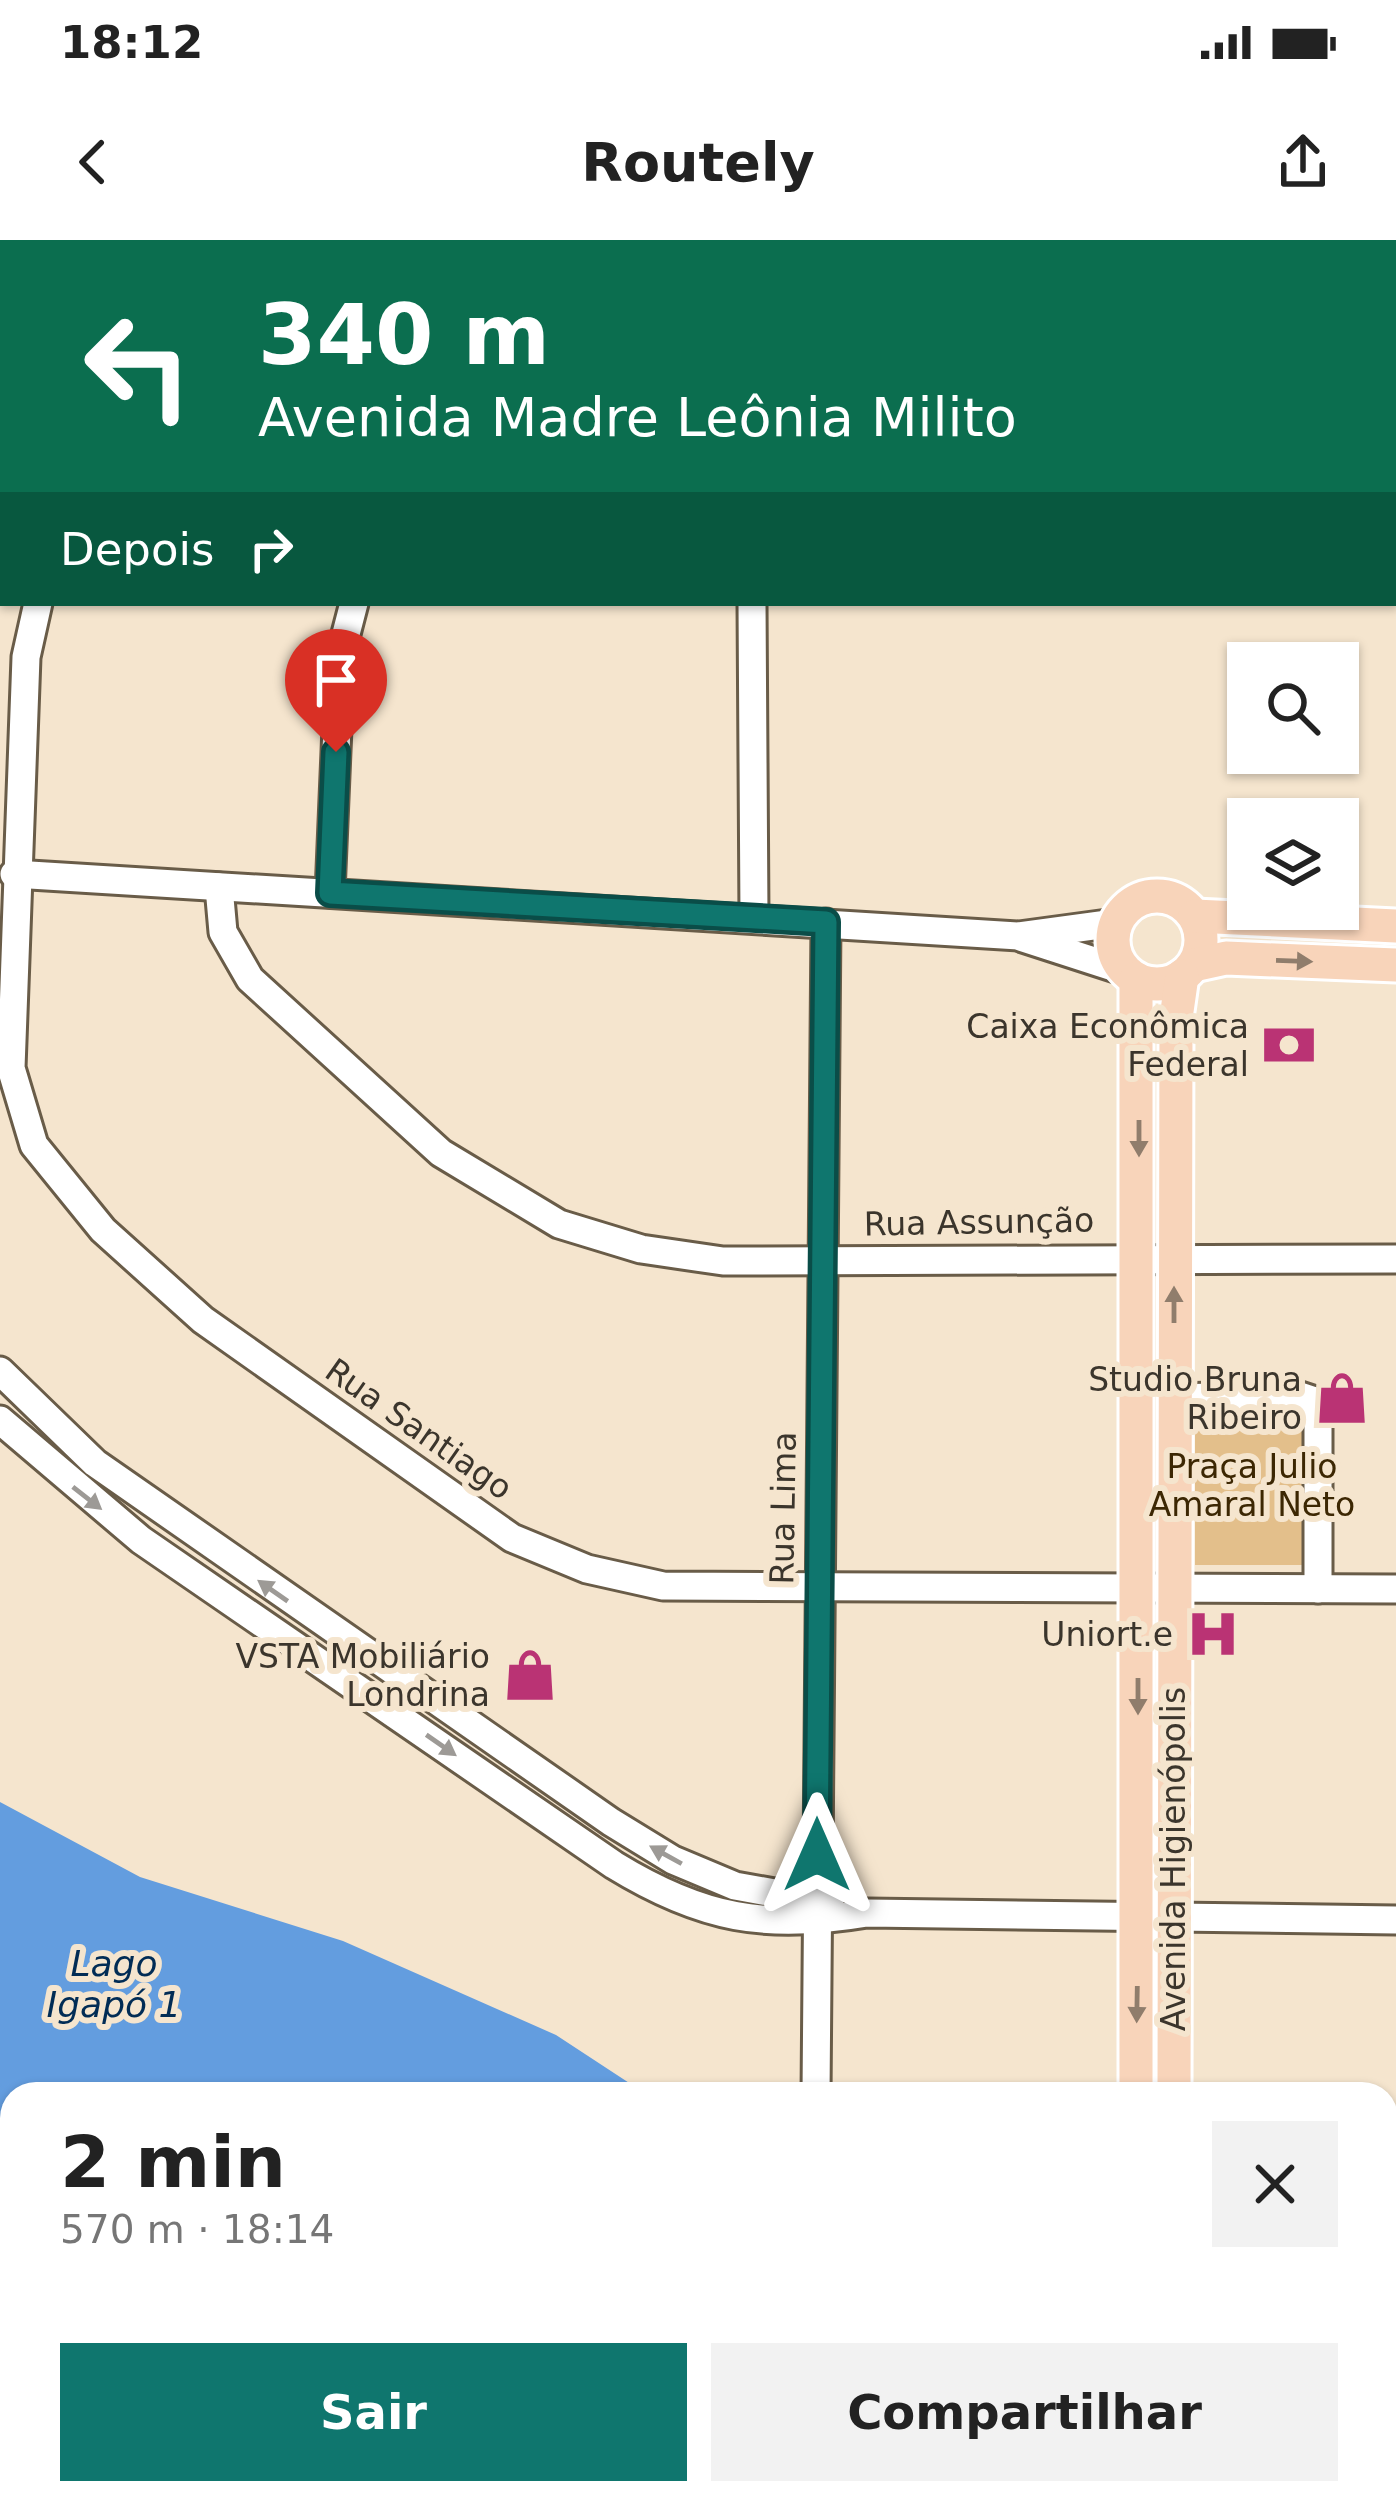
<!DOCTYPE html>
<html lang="pt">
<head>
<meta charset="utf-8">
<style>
  :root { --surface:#fff; --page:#f2f2f2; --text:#222; --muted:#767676; --accent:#0f766e }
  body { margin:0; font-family:"DejaVu Sans",sans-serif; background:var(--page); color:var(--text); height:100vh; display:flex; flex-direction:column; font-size:45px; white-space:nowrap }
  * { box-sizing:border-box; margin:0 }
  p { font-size:39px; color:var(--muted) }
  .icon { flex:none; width:66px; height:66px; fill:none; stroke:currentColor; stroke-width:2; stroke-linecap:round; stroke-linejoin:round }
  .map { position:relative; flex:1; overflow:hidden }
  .panel { position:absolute; left:0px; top:1842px; width:1398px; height:423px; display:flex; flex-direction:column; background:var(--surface); border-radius:36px 36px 0 0; box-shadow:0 3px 9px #0004 }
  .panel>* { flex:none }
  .banner { position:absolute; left:0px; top:0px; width:1398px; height:366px; box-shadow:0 3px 9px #0004; background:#0b6e4f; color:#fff; overflow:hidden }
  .tools { position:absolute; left:1227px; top:402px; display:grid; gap:24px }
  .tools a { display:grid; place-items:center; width:132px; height:132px; border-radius:0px; background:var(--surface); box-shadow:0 3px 9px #0004; font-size:60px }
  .pin { position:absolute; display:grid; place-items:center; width:102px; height:102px; color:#fff; margin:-123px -51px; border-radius:50% 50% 50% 0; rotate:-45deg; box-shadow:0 0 12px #0007 }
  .pin .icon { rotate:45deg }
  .me { position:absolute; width:132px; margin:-66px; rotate:0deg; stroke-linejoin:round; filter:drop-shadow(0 0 9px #0008) }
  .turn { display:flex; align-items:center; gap:42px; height:252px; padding:0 60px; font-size:54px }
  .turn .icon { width:156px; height:156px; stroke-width:2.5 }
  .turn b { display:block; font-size:84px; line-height:102px }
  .then { display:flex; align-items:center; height:114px; padding:0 60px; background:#0003; gap:24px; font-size:45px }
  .round { display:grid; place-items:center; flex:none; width:126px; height:126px; border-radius:0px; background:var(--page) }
  .headline { display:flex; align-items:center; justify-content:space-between; height:204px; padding:0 60px }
  h1 { font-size:72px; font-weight:800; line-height:90px }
  .cta { display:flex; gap:24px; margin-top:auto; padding:24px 60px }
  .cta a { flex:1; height:138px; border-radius:0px; background:var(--accent); color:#fff; font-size:48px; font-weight:800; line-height:138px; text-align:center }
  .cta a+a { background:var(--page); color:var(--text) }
  .status { display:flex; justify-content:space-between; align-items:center; height:84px; padding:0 60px; background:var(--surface); direction:ltr }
  .status svg { height:33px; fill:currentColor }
  header { display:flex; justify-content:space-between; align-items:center; height:156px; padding:0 60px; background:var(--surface); font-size:54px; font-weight:800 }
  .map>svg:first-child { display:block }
  .green { fill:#e3bf8b }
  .water { fill:#639ddf }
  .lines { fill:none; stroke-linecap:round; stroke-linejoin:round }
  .minor-casing { stroke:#695c48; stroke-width:33 }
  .major-casing { stroke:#fff; stroke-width:39 }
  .minor { stroke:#fff; stroke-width:27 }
  .major { stroke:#f8d4ba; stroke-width:33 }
  .oneway { fill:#907d6c }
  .oneway2 { fill:#9d9a96 }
  .route-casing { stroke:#0a4d48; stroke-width:30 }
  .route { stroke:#0f766e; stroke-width:21 }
  .labels { text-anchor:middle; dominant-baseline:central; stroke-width:12; stroke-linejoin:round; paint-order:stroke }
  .poi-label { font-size:33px; fill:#3b352c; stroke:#f5e5ce; text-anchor:end }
  .street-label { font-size:33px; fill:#3b352c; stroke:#f5e5ce }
  .park-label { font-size:33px; fill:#3c2703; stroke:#f5e5ce }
  .water-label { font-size:36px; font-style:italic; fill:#012c55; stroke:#f5e5ce }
</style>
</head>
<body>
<div class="status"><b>18:12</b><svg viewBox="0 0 49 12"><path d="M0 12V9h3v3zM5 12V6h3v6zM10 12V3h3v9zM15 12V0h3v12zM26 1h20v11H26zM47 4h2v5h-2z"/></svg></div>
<header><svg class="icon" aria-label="back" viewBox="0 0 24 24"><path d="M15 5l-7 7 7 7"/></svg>Routely<svg class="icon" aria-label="share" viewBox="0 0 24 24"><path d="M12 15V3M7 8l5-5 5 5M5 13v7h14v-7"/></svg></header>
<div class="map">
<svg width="1396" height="2263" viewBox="0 0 1396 2263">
  <rect width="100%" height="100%" fill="#f5e5ce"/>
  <g class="green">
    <polygon points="1195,1164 1309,1165 1309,1325 1195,1325"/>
    <rect x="1386" y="2010" width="10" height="98"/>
    <polygon points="0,2163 12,2182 12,2253 35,2253 36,2263 0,2263"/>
  </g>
  <g class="water">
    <polygon points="0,1562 140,1637 343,1701 556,1795 646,1854 12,1854 12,2182 0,2163"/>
    <polygon points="1386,2114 1396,2115 1396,2263 1245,2263 1237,2253 1386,2253"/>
    <polygon points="35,2253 1090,2253 1091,2263 36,2263"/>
  </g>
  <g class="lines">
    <g class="minor-casing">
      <g id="minor">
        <polyline points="749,0 749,3"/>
        <polyline points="165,3 167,0"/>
        <polyline points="38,363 26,417 11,828 34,905 103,990 203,1080 512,1298 587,1329 663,1346 1396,1349"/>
        <polyline points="752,363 754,677"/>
        <polyline points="14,634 1019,696 1115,683"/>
        <polyline points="219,647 223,692 250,739 441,913 559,984 641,1009 723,1021 1396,1019"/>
        <polyline points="330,653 340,417 354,363"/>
        <polyline points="1023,698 1125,731"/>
        <polyline points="0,1131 95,1223 611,1582 673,1620 735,1646 830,1663"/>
        <polyline points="1174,1158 1297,1155 1312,1160 1318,1175 1318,1349"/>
        <path d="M 0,1180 L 141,1300 L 614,1625 C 702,1679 766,1690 867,1673 L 1396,1680"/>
        <polyline points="816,1854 826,683"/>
        <polyline points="1386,1999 1396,1998"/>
      </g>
    </g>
    <g class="major-casing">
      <g id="major">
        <circle cx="1157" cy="700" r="44"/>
        <polyline points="1195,676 1396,686"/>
        <polyline points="1194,725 1226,718 1396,725"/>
        <polyline points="1136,739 1136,1854"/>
        <polyline points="1174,1854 1176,778 1182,736"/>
        <polyline points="1131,2263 1131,2253"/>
        <polyline points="1165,2263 1166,2253"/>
      </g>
    </g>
    <use href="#minor" class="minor"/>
    <use href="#major" class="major"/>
  </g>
  <defs><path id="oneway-solid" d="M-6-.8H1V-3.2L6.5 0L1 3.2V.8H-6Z" transform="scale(3)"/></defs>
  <g class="oneway">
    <use href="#oneway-solid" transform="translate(1294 721) rotate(2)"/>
    <use href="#oneway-solid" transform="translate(1139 898) rotate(90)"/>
    <use href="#oneway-solid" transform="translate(1174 1065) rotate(-90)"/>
    <use href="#oneway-solid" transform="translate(1138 1456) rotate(90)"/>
    <use href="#oneway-solid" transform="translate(1137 1764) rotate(91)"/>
  </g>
  <g class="oneway2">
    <use href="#oneway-solid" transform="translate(87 1258) rotate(38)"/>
    <use href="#oneway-solid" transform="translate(273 1351) rotate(-145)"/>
    <use href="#oneway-solid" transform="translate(441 1505) rotate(35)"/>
    <use href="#oneway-solid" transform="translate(666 1615) rotate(-151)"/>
  </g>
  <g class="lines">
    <g class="route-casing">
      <polyline id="route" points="336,512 330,653 826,682 817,1615"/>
    </g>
    <use href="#route" class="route"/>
  </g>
  <defs>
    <g id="bank-bare" transform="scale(4.14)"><path d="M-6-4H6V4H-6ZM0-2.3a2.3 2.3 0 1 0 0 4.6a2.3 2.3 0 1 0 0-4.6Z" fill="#ba3374" stroke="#f5e5ce" stroke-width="2.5" paint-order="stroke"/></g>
    <g id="shop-bare" transform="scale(4.14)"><path d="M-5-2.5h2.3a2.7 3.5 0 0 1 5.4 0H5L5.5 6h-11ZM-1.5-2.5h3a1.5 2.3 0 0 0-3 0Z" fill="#ba3374" stroke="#f5e5ce" stroke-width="2.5" paint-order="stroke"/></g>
    <g id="hospital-bare" transform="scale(4.14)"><path d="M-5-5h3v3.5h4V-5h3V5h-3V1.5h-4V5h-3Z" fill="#ba3374" stroke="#f5e5ce" stroke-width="2.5" paint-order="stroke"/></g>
  </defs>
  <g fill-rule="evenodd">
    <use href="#bank-bare" x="1289" y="805"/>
    <use href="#shop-bare" x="1342" y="1158"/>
    <use href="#hospital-bare" x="1213" y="1394"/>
    <use href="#shop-bare" x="530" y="1435"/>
  </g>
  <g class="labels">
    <g class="poi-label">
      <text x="1249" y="786">Caixa Econômica<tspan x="1249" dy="38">Federal</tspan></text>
      <text x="1302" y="1139">Studio Bruna<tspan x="1302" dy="38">Ribeiro</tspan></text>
      <text x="1173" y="1394">Uniort.e</text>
      <text x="490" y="1416">VSTA Mobiliário<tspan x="490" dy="38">Londrina</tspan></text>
    </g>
    <g class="street-label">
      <text transform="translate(979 982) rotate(-1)">Rua Assunção</text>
      <text transform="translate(419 1189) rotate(35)">Rua Santiago</text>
      <text transform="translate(783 1268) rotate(-89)">Rua Lima</text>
      <text transform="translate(1173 1619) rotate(-90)">Avenida Higienópolis</text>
    </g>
    <g class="park-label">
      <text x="1252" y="1226">Praça Julio<tspan x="1252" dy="38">Amaral Neto</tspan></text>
    </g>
    <g class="water-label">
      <text x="114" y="1723">Lago<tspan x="114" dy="41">Igapó 1</tspan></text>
    </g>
  </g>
</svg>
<div class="tools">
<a><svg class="icon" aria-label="search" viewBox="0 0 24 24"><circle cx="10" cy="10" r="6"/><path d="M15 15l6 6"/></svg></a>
<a><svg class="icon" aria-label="layers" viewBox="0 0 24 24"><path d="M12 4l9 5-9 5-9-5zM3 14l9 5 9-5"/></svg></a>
</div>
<div class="pin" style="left:336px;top:512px;background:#d93025"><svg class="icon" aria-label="arrive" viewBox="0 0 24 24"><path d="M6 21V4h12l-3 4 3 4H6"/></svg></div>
<svg class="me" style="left:817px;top:1615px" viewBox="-20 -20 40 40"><path d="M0-17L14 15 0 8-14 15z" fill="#0f766e" stroke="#fff" stroke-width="4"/></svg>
<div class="banner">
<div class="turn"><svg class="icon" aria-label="left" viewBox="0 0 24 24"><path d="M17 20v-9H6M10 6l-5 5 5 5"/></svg><div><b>340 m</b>Avenida Madre Leônia Milito</div></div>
<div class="then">Depois<svg class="icon" aria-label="right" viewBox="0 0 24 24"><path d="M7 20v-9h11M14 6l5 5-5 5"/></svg></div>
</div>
<section class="panel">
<div class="headline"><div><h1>2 min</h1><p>570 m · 18:14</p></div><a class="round"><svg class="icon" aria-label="close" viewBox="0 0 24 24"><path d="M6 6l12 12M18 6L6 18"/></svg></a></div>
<div class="cta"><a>Sair</a><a>Compartilhar</a></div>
</section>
</div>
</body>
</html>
